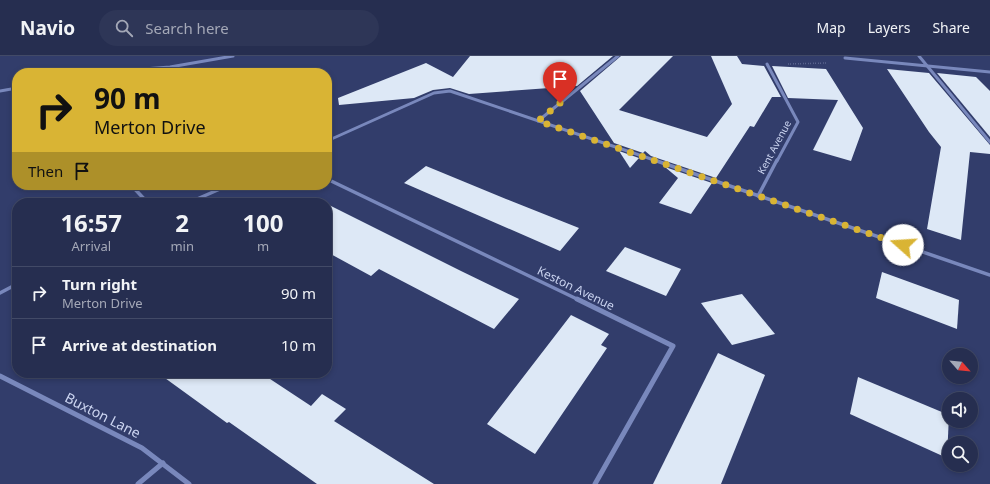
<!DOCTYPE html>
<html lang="en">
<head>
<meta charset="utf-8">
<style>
  :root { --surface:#262e50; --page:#2e3657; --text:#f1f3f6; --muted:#a4a8b7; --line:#424a67 }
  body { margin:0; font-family:"Noto Sans",sans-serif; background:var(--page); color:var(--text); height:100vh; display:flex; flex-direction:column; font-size:15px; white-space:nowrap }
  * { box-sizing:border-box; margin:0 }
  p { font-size:13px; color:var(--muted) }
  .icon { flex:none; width:22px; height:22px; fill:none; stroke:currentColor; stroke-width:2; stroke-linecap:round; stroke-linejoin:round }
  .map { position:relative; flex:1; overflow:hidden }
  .details { position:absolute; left:12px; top:142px; width:320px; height:180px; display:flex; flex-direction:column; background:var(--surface); border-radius:16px; box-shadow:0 2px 6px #0003,0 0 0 1px var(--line) }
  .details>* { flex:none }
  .banner { position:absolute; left:12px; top:12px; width:320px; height:122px; border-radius:16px; box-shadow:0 2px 6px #0003,0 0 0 1px var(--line); background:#d9b434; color:#111; overflow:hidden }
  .needle { width:26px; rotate:117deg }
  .tools { position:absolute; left:942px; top:292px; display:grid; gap:8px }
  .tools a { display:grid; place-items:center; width:36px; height:36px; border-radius:50%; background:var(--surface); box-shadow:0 2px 6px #0003,0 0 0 1px var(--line); font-size:20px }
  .pin { position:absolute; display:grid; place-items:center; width:34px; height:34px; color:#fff; margin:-41px -17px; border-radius:50% 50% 50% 0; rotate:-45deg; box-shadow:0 0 4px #0007 }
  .pin .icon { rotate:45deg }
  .me { position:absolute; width:44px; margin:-22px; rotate:289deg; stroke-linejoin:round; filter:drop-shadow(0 0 3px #0008) }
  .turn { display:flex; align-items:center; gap:14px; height:84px; padding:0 16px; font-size:18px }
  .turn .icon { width:52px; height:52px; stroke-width:2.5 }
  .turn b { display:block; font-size:28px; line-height:34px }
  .then { display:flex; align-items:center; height:38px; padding:0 16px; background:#0003; gap:8px; font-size:15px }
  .eta { display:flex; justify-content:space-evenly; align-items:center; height:68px; text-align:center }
  .eta b { font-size:24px; font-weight:700; line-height:28px }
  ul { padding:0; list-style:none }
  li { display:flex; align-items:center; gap:12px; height:52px; padding:0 16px; border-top:1px solid var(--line) }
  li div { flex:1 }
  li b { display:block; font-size:15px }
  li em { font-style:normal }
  header { display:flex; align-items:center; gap:24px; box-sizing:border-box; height:56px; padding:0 20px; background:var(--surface); border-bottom:1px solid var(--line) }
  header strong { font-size:19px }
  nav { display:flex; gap:22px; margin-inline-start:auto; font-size:14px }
  .search { width:280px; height:36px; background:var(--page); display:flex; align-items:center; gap:10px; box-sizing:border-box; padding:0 14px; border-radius:22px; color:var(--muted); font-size:15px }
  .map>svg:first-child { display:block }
  .building { fill:#dde8f6 }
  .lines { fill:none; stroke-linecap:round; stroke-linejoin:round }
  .path { stroke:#828cb1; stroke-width:1.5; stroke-dasharray:0.5 2; stroke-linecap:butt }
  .minor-far2 { stroke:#7988bc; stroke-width:3 }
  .minor-far1 { stroke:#7988bc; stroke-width:3.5 }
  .minor { stroke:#7988bc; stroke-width:5 }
  .route { stroke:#d9b434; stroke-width:7; stroke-dasharray:0 12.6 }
  .labels { text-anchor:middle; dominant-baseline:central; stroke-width:4; stroke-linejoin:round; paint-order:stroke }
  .far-street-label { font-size:10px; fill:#cbd4f0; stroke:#323d6b }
  .street-label { font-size:12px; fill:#cbd4f0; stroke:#323d6b }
  .near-street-label { font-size:14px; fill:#cbd4f0; stroke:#323d6b }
</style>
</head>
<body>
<header>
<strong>Navio</strong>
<div class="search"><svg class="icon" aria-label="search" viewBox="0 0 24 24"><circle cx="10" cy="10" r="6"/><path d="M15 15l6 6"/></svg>Search here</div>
<nav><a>Map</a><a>Layers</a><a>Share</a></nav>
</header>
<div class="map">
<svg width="990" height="428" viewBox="0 0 990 428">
  <rect width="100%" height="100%" fill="#323d6b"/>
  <g class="building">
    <polygon points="470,0 613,0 577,30 469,38 450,32 433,34 414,42 339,49 338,42 426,7 453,21"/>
    <polygon points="621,0 673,0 619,54 707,81 732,48 711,0 737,0 742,8 764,10 781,41 772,41 754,71 750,70 716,122 651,100 645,95 643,97 614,87 580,35"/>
    <polygon points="772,10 826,13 863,72 851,105 813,94 838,44 788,42"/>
    <polygon points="887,13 929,17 990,89 990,98 970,96 961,184 927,173 941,91 929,76"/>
    <polygon points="937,17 976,21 990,35 990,81"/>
    <polygon points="619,95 639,102 630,112"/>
    <polygon points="426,110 506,143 579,172 560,195 404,127"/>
    <polygon points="665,111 712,127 691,158 659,147 678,122"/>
    <polygon points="327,148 461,215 519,243 494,273 379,213 371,220 327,196"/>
    <polygon points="625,191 681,213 666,240 606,215"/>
    <polygon points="882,216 959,244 957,273 876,242"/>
    <polygon points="742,238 775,278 732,289 701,247"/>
    <polygon points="571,259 609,278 601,289 607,292 535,398 487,368"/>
    <polygon points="718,297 765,319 721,428 653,428"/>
    <polygon points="158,317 261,317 311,350 322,338 346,353 334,365 434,428 317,428 229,366 227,367"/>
    <polygon points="858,321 949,359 947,402 850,358"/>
  </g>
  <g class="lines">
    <polyline class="path" points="788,8 827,7"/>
    <g class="minor-far2">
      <polyline points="919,0 990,86"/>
      <polyline points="845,2 990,16"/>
      <polyline points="767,8 798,66 777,105"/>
      <polyline points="90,17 170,11 233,0"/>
      <polyline points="0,35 17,32"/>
      <polyline points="538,65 618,0"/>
      <polyline points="327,85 434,37 450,35 657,105"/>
    </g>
    <g class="minor-far1">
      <polyline points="654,104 990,219"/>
      <polyline points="327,123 579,244"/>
      <polyline points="131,129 148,147"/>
      <polyline points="758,140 777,104"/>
      <polyline points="188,147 229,129"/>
      <polyline points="0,237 17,228"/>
    </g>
    <g class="minor">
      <polyline points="577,243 673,290 595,428"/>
      <polyline points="0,320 142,392 189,428"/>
      <polyline points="138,428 163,407"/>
    </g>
  </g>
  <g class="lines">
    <polyline class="route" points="560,47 538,65 903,189"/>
  </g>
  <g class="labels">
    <g class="far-street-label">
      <text transform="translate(774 91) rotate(-62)">Kent Avenue</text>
    </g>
    <g class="street-label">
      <text transform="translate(576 232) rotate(26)">Keston Avenue</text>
    </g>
    <g class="near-street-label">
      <text transform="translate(103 359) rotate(27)">Buxton Lane</text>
    </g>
  </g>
</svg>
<div class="tools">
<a><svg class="needle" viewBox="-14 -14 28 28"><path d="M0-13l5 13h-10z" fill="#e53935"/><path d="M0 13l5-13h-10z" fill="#a4a8b7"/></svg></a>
<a><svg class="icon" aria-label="sound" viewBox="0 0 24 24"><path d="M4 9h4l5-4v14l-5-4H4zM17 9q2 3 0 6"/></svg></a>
<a><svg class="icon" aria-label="search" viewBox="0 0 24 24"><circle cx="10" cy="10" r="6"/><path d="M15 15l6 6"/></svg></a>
</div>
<div class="pin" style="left:560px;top:47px;background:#d93025"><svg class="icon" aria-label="arrive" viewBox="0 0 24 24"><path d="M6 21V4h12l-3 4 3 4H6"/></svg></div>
<svg class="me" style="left:903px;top:189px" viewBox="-20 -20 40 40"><circle r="19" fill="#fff"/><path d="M0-13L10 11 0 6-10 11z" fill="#d9b434"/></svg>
<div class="banner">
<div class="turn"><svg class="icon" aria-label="right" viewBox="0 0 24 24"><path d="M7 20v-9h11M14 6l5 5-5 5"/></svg><div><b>90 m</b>Merton Drive</div></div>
<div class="then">Then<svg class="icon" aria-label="arrive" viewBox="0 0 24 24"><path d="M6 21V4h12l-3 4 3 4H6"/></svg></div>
</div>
<section class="details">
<div class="eta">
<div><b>16:57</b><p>Arrival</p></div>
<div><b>2</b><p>min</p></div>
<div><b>100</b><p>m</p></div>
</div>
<ul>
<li><svg class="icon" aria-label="right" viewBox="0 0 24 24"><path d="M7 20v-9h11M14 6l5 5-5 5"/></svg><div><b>Turn right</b><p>Merton Drive</p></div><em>90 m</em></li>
<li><svg class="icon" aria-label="arrive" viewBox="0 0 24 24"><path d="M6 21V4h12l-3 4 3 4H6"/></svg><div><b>Arrive at destination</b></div><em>10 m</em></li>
</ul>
</section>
</div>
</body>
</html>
